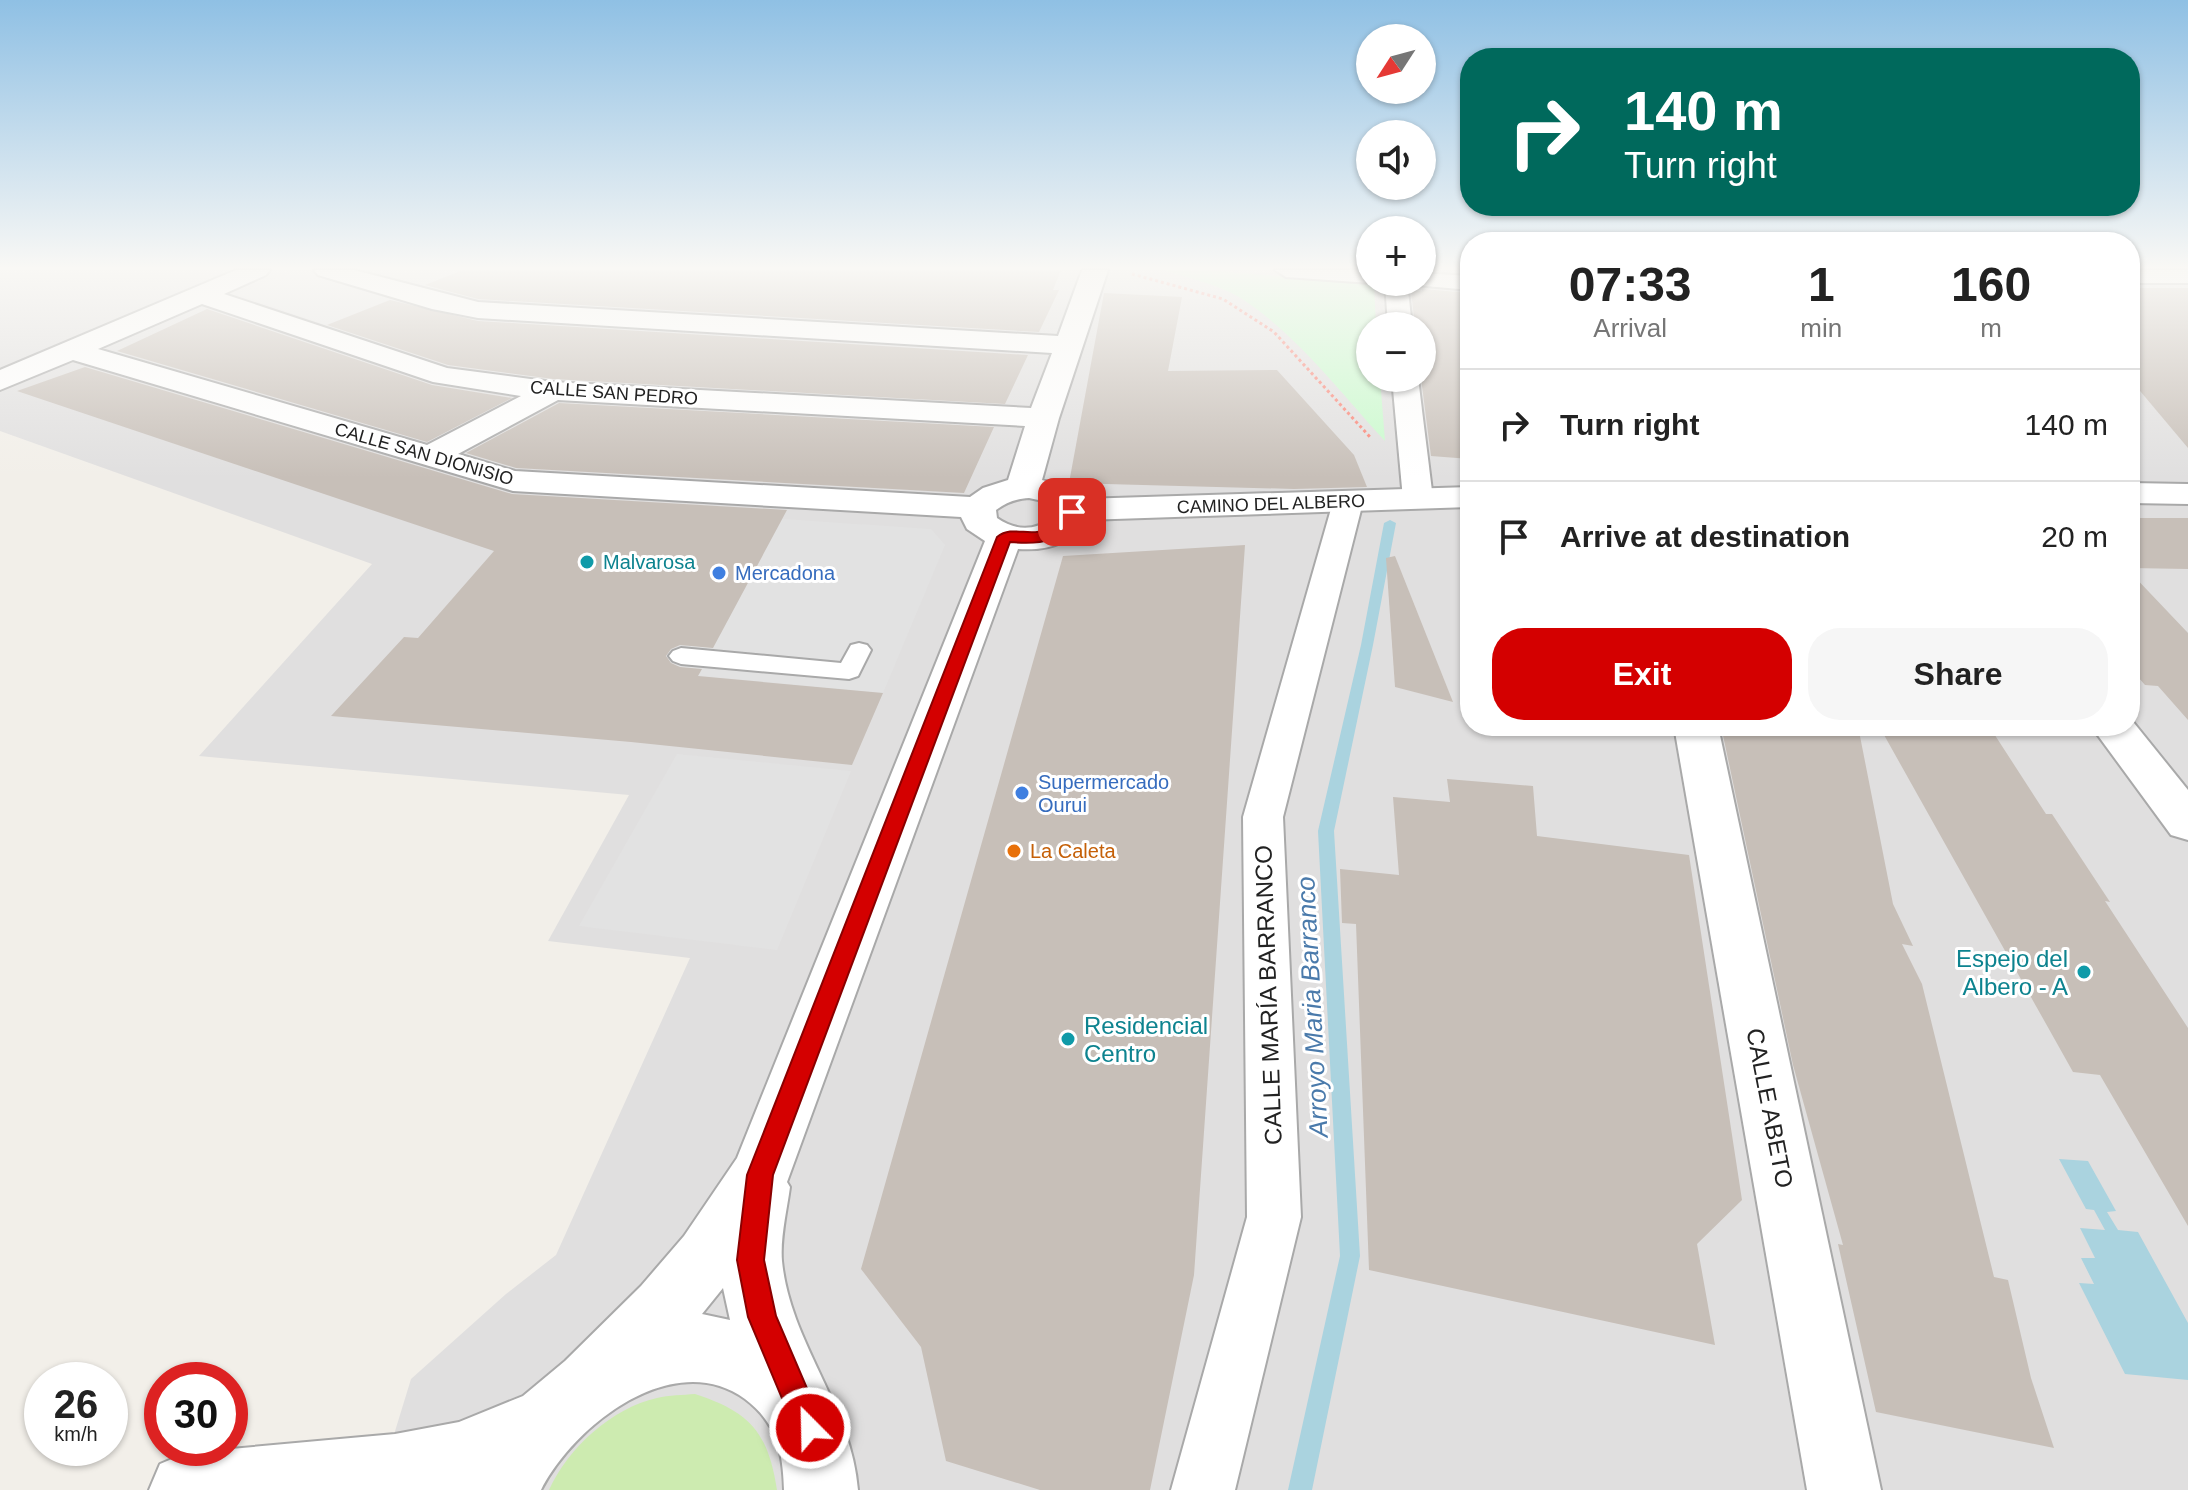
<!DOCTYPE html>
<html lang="en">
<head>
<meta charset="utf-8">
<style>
  :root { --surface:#fff; --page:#f6f6f6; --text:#222; --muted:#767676; --line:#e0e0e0; --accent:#d40000 }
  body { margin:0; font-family:Arial,sans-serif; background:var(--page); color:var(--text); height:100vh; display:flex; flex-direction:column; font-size:30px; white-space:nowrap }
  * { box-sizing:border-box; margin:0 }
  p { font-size:26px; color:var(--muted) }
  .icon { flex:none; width:44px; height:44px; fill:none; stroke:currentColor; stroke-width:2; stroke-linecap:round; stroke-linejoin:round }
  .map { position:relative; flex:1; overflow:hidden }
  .drawer { position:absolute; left:1460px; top:232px; width:680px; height:504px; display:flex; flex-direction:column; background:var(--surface); border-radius:32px; box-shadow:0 2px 6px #0004 }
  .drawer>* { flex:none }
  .guide { position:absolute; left:1460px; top:48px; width:680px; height:168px; border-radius:32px; box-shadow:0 2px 6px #0004; background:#00695c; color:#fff; overflow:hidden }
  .needle { width:52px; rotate:234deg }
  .tools { position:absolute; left:1356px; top:24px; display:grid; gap:16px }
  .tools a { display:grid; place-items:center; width:80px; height:80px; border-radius:50%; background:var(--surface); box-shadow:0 2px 6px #0004; font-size:40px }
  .speed { position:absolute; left:24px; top:1362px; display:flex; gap:16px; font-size:40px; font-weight:700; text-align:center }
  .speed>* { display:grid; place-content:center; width:104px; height:104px; border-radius:50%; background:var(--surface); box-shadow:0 2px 6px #0004; line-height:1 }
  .speed small { font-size:20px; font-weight:400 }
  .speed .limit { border:12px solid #d22; background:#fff; color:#111 }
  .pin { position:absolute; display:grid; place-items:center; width:68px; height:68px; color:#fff; margin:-34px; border-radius:16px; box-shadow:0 4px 12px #0006 }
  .me { position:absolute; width:88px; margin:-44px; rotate:337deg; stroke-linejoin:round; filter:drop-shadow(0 0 6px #0008) }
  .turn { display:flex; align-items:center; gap:28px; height:168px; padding:0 32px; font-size:36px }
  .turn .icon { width:104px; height:104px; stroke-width:2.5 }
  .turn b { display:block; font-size:56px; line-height:68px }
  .eta { display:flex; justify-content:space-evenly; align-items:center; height:136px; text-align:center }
  .eta b { font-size:48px; font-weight:700; line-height:56px }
  .button { display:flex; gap:16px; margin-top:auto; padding:16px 32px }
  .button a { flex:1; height:92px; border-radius:32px; background:var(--accent); color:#fff; font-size:32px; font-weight:700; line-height:92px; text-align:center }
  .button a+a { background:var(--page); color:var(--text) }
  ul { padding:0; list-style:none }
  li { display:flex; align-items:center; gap:24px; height:112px; padding:0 32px; border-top:2px solid var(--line) }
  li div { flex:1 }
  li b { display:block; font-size:30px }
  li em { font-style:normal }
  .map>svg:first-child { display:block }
  .residential { fill:#e0dfdf; fill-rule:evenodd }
  .grass { fill:#cdebb0 }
  .park { fill:#c8facc }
  .parking { fill:#e2e2e2 }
  .water { fill:#aad3df }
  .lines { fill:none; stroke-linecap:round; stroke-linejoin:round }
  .stream { fill:#aad3df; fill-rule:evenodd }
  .building { fill:#c7bfb8 }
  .service-casing { stroke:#a9a9a9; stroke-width:4 }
  .pedestrian-casing { stroke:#a9a9a9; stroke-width:4 }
  .minor-casing { stroke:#a9a9a9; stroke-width:4 }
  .path { stroke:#fa8072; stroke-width:3; stroke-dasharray:3 3; stroke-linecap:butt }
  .service { fill:#fff; fill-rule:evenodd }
  .pedestrian { fill:#fff; fill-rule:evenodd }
  .minor { fill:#fff; fill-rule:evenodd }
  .route { fill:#d40000; stroke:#8a0000; stroke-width:2 }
  .culture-dot { fill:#0f9aa8; stroke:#fff; stroke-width:3 }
  .shop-dot { fill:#3f7fe0; stroke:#fff; stroke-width:3 }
  .food-dot { fill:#e8710a; stroke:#fff; stroke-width:3 }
  .labels { text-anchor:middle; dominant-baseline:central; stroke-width:6; stroke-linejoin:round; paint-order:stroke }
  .far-street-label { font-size:18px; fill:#222; stroke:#fff }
  .culture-label { font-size:20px; fill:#0d838f; stroke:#fff; text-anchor:start }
  .shop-label { font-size:20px; fill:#366cbe; stroke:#fff; text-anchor:start }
  .food-label { font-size:20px; fill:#c56008; stroke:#fff; text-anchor:start }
  .near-culture-label { font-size:24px; fill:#0d838f; stroke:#fff; text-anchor:end }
  .near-street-label { font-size:24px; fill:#222; stroke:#fff }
  .near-water-label { font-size:26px; font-style:italic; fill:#4a7aab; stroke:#fff }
</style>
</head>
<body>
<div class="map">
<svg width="2188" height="1490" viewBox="0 0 2188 1490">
  <rect width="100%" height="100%" fill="#f2efe9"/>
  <path class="residential" d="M 0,270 L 1370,270 L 1370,282 L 1422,282 L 1422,270 L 1470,270 L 1470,726 L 2130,726 L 2130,270 L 2188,270 L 2188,1490 L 377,1490 L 411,1379 L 506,1294 L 556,1255 L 690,958 L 548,941 L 629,795 L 199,756 L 372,564 L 0,431 ZM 1370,326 L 1422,326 L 1422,378 L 1370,378 Z"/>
  <path class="grass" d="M 695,1394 C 750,1412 768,1432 777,1490 L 549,1490 C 568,1448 612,1408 657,1398 C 669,1395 683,1395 695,1394 Z"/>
  <path class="park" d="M 1164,270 L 1205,270 L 1374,284 L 1376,326 L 1370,326 L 1370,378 L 1380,378 L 1385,441 C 1340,392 1296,333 1239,297 C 1217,284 1188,278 1164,270 Z"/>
  <g class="parking">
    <polygon points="298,270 303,270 394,298 326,325 237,294"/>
    <polygon points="782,519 931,529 945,545 883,693 671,673 696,630 721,633"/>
    <polygon points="677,754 851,771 777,950 579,926"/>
  </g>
  <polygon class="water" points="2059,1159 2088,1161 2116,1211 2107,1212 2118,1230 2138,1232 2188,1323 2188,1380 2125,1374 2079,1283 2094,1284 2081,1258 2095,1258 2080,1228 2105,1230 2094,1210 2086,1209"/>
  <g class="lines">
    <polygon class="stream" points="1390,520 1396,523 1373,645 1334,831 1360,1256 1312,1490 1288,1490 1340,1256 1318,831 1361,645 1384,523"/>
  </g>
  <g class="building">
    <polygon points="463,270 1061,270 1053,290 1059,290 1039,332 478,299 425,285"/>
    <polygon points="2130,288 2188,288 2188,448 2130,379"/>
    <polygon points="1422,289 1470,293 1470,459 1431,456 1421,378 1422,326 1415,326 1411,291 1422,291"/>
    <polygon points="1104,293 1182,297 1168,371 1277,370 1354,455 1367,487 1294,489 1069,483"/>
    <polygon points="390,300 478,321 1028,355 1005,404 553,379 448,365 327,325"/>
    <polygon points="207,309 432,385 512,398 427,442 117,351"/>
    <polygon points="85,367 512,494 787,510 713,648 680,645 671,649 666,656 671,663 680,667 702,669 698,676 883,693 852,765 631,742 331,716 404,637 418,638 494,551 17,391"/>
    <polygon points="559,403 994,427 964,493 516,468 466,453"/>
    <polygon points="2130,518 2188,518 2188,569 2130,568"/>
    <polygon points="1245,545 1194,1275 1150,1490 1040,1490 946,1461 921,1347 861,1269 1063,556"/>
    <polygon points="1395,556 1453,702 1395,687 1386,558"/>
    <polygon points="2130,572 2188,633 2188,720 2158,686 2145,685 2130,668"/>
    <polygon points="1721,726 1858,726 1893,904 1913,946 1902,944 1922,984 1994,1277 2008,1280 2031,1378 2054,1448 1876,1412 1838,1244 1843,1245 1793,1065"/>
    <polygon points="1879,726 1989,726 2046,814 2052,814 2110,902 2105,901 2188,1028 2188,1226 2100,1075 2073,1072"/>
    <polygon points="1447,779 1533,786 1537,836 1689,855 1742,1200 1697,1244 1715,1345 1369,1270 1356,924 1342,923 1340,869 1399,875 1393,797 1450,802"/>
  </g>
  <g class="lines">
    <g class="service-casing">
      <polygon id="service" points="859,643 867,645 871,650 858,676 849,679 681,664 673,661 669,656 673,651 681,648 841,663 851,645"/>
    </g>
    <g class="pedestrian-casing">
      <g id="pedestrian">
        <polygon points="1275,270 1370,270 1370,282 1373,282 1370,283 1286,277"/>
        <polygon points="1422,273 1470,276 1470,290 1414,285 1412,282 1422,282"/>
        <polygon points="1385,282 1407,282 1412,326 1388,326"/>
        <polygon points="1392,378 1418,378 1433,499 1429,505 1418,508 1407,505 1403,499"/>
        <polygon points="1348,493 1359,496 1363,502 1283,817 1301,1217 1235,1490 1171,1490 1247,1217 1243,817 1333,502 1337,496"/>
      </g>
    </g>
    <g class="minor-casing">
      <g id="minor">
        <path d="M 236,270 L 270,270 L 266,275 L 224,294 L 447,368 L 553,382 L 1031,408 L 1052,353 L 478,318 L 432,309 L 318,275 L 314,270 L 354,270 L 478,302 L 1058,336 L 1082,270 L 1108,270 L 1059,418 L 1042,480 L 1067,487 L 1082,499 L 1470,487 L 1470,507 L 1085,520 C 1071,545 1045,551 1018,549 L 787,1182 L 790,1187 C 787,1210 780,1238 782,1261 C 790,1343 852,1407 858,1490 L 784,1490 C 783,1452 777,1423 745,1399 C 674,1347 574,1425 541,1490 L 149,1490 L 160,1464 L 186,1453 L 395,1434 L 459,1422 L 523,1396 L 565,1361 L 641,1286 L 684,1236 L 737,1158 L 985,541 L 967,529 L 961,517 L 513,491 L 73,360 L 0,390 L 0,370 ZM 202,304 L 433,382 L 521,396 L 427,445 L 98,349 ZM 558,400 L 1025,426 L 1008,480 L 983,488 L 970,497 L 515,471 L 458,454 ZM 1029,498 L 1043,501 L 1053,508 L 1051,518 C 1034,532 1014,530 997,518 L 996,510 C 1007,502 1016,499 1029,498 ZM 723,1288 L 730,1320 L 702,1314 Z"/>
        <rect x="2130" y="270" width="58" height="13"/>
        <polygon points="2130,483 2188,484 2188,504 2130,503"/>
        <polygon points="2130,718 2188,790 2188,840 2171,835 2091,726 2130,726"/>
        <polygon points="1674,726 1718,726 1881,1490 1807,1490"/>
      </g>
    </g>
    <polyline class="path" points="1132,274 1223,299 1274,332 1370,437"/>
    <use href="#service" class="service"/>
    <use href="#pedestrian" class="pedestrian"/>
    <use href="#minor" class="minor"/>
  </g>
  <linearGradient id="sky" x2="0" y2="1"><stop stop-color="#8fc0e4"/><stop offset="0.56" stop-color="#f9f8f5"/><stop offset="1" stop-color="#f9f8f5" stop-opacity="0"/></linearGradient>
  <rect width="2188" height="478" fill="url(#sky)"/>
  <path class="route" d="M 1072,508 L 1079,512 C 1063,542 1042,545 1010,542 L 773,1175 L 764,1260 L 776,1316 L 824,1428 L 820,1439 L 810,1443 L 799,1439 L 748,1317 L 737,1260 L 747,1175 L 997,537 C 1019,520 1041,551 1067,509 Z"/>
  <g class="culture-dot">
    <circle cx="587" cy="562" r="8"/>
    <circle cx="2084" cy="972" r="8"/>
    <circle cx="1068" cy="1039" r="8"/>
  </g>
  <g class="shop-dot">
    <circle cx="719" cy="573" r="8"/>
    <circle cx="1022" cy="793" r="8"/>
  </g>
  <circle class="food-dot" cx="1014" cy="851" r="8"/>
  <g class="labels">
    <g class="far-street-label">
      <text transform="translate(614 393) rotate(4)">CALLE SAN PEDRO</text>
      <text transform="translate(424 454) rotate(16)">CALLE SAN DIONISIO</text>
      <text transform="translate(1271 504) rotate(-2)">CAMINO DEL ALBERO</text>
    </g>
    <g class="culture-label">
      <text x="603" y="562">Malvarosa</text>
    </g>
    <g class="shop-label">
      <text x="735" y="573">Mercadona</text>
      <text x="1038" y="782">Supermercado<tspan x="1038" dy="23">Ourui</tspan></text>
    </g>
    <g class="food-label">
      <text x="1030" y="851">La Caleta</text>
    </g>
    <g class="near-culture-label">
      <text x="2068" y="958">Espejo del<tspan x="2068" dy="28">Albero - A</tspan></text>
      <text x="1084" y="1025" text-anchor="start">Residencial<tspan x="1084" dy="28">Centro</tspan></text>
    </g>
    <g class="near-street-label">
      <text transform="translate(1268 995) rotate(-92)">CALLE MARÍA BARRANCO</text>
      <text transform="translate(1770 1108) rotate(79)">CALLE ABETO</text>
    </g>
    <g class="near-water-label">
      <text transform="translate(1312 1007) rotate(-93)">Arroyo Maria Barranco</text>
    </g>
  </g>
</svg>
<div class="tools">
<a><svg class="needle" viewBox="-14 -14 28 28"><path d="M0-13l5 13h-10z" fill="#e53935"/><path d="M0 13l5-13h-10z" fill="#767676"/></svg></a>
<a><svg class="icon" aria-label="sound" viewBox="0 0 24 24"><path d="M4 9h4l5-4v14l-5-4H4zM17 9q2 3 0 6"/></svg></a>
<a>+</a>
<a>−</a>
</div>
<div class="speed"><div>26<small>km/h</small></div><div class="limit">30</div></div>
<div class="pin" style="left:1072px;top:512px;background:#d93025"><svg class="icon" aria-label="arrive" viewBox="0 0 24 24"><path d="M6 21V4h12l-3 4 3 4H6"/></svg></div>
<svg class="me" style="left:810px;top:1428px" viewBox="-20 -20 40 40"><circle r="17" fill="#d40000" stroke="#fff" stroke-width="3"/><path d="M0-11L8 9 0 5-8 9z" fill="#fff"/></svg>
<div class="guide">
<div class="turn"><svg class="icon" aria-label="right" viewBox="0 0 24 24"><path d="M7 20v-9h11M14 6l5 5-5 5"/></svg><div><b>140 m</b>Turn right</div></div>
</div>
<section class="drawer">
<div class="eta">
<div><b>07:33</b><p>Arrival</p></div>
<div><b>1</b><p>min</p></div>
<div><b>160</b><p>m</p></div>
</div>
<ul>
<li><svg class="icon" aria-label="right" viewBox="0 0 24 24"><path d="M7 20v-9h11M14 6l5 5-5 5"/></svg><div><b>Turn right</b></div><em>140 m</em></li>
<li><svg class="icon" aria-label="arrive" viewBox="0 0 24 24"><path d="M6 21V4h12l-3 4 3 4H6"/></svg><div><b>Arrive at destination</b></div><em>20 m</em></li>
</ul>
<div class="button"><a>Exit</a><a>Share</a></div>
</section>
</div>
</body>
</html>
